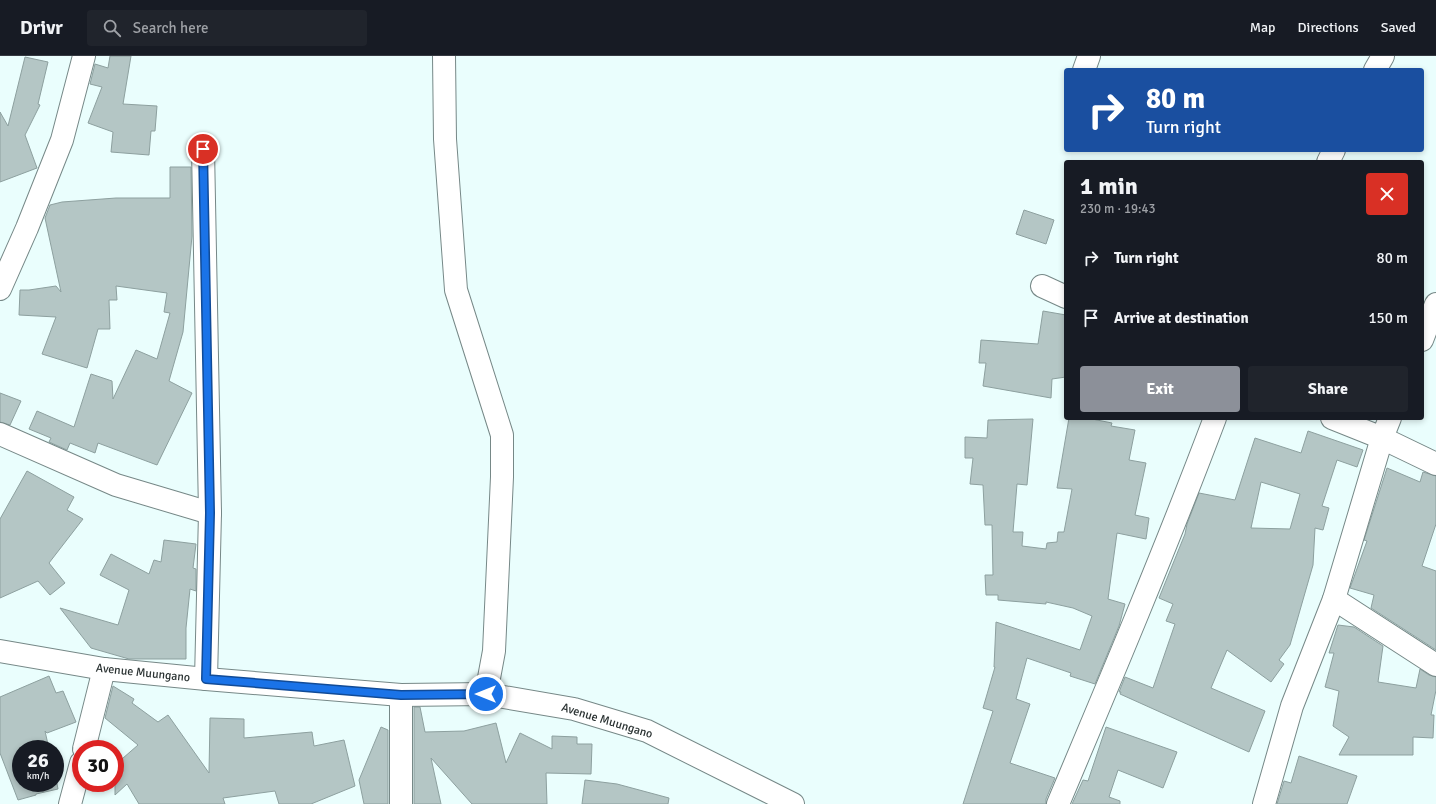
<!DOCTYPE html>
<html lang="en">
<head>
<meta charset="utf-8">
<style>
  :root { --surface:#171b24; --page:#20242c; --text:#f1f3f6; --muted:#9ea1a6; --line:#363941; --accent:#8c9099 }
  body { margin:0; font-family:Signika,sans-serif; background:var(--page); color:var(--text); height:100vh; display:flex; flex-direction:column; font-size:15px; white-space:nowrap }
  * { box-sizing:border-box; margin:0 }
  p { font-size:13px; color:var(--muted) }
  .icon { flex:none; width:22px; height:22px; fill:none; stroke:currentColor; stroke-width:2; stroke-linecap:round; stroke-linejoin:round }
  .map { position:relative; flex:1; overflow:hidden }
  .drawer { position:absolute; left:1064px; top:104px; width:360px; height:260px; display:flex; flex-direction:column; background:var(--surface); border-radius:4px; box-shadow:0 2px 6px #0003 }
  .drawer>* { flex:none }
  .top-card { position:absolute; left:1064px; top:12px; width:360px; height:84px; border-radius:4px; box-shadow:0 2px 6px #0003; background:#1a4fa0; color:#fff; overflow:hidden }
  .speed { position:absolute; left:12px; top:684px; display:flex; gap:8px; font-size:20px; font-weight:700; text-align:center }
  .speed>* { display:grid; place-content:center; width:52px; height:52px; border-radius:50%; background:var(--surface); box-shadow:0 2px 6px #0003; line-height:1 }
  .speed small { font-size:10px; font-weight:400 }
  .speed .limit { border:6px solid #d22; background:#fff; color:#111 }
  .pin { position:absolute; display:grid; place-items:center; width:34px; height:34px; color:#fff; margin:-17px; border:2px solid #fff; border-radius:50%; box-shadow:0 1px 4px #0007 }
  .me { position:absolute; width:44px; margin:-22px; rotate:270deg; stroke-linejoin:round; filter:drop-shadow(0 0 3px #0008) }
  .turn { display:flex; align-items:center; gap:14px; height:84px; padding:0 16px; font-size:18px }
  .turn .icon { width:52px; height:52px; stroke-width:2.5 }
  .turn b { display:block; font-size:28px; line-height:34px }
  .round { display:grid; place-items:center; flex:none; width:42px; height:42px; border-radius:4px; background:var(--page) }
  .headline { display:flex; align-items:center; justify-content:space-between; height:68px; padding:0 16px }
  h1 { font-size:24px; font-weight:700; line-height:30px }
  .action { display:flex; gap:8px; margin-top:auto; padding:8px 16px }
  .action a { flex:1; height:46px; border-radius:4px; background:var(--accent); color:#fff; font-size:16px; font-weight:700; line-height:46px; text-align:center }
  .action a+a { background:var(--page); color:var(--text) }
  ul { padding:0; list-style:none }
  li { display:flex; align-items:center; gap:12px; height:60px; padding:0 16px }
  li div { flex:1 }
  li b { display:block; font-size:15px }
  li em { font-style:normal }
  header { display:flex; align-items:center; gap:24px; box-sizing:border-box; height:56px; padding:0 20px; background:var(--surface); border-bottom:1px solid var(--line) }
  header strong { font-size:19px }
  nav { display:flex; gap:22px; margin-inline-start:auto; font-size:14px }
  .search { width:280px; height:36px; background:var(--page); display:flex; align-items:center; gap:10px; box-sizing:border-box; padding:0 14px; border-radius:4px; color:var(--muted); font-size:15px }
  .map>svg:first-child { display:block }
  .building { fill:#b4c6c5; stroke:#8da09f; fill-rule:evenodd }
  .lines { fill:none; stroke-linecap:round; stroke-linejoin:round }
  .minor-casing { stroke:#768887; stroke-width:24 }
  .minor { stroke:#fff; stroke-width:22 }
  .route-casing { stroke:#114b97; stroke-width:10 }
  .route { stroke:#1a73e8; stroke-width:7 }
  .labels { text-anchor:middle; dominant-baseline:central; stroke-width:3; stroke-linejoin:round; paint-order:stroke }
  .street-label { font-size:12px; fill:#293131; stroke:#fff }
</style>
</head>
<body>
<header>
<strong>Drivr</strong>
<div class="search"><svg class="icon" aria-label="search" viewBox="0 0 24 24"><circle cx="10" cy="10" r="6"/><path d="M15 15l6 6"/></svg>Search here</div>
<nav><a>Map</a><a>Directions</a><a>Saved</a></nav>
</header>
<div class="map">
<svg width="1436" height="748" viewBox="0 0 1436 748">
  <rect width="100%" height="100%" fill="#eafefd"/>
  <g class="building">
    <polygon points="110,0 131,0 123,48 157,50 155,75 151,75 149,99 111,96 113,76 88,67 102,31 90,28 95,8 108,12"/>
    <polygon points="25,1 48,6 38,48 40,49 25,79 37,112 0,126 0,56 8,70"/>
    <polygon points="170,111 191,111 192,180 183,276 169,325 192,337 157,409 98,387 95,397 70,387 67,394 49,386 51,382 29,373 37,355 74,371 91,318 112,325 113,343 136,294 157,303 170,257 164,256 167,237 116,230 117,244 109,244 110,273 98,273 87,312 42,298 56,261 19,259 20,234 29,234 56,230 61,236 45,162 50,149 62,146 116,142 170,142"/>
    <polygon points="1024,154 1054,164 1046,188 1016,178"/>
    <polygon points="1043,255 1066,259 1066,321 1052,323 1051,342 983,330 986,307 979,307 981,284 1038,288"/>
    <polygon points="0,337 21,345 10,369 0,366"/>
    <polygon points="1069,362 1087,362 1112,367 1111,370 1135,374 1129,404 1146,407 1135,459 1149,462 1146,483 1117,477 1108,543 1125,548 1119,570 1095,628 1070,620 1071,617 1027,602 1016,643 1030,648 1010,707 1055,722 1046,743 1046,748 963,748 993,655 983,652 995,611 994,611 996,566 1080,594 1092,560 1073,552 1046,546 1046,548 998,544 998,539 986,539 985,519 993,519 992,469 985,469 983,429 970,428 973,402 965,402 965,381 987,382 988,364 1033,363 1027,429 1017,428 1013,476 1023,476 1022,490 1046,493 1047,487 1057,486 1058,476 1064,476 1072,433 1057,432"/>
    <path d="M 1308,375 L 1363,394 L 1357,411 L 1337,404 L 1322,450 L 1329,452 L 1323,474 L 1315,472 L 1313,509 L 1290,589 L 1279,604 L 1284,608 L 1271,626 L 1227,594 L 1211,632 L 1265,655 L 1249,696 L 1120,638 L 1121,636 L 1119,636 L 1125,621 L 1153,632 L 1175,568 L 1166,565 L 1173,548 L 1159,542 L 1185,478 L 1187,468 L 1199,437 L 1235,444 L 1255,382 L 1301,397 ZM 1261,426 L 1300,438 L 1290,473 L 1251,472 Z"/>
    <polygon points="1387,412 1420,426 1423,416 1436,420 1436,468 1422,510 1436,515 1436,594 1371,552 1374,539 1350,532 1367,485 1364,484"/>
    <polygon points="27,415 74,441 67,454 83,463 49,507 65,527 50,539 38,525 0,542 0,463"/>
    <polygon points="164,484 196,488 193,512 196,513 196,535 190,533 186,572 186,603 129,603 91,592 60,552 118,569 129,534 100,519 111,498 149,518 154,504 161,506"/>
    <polygon points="1338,569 1354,571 1383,590 1378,626 1416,632 1420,613 1429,619 1436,621 1436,634 1431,659 1434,659 1433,682 1413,681 1413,699 1339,699 1349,681 1333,670 1339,635 1325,631 1334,597 1329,597"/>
    <polygon points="49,620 56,637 63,635 76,666 47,677 45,675 49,693 21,693 21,727 55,727 55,717 58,733 36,738 36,739 18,744 0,697 0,641"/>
    <polygon points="113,630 134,643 132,647 158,666 168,659 209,717 210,662 244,663 244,682 312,676 314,690 344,684 355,730 311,748 279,748 275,735 223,742 225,748 139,748 127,728 115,739 115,709 138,689 105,662"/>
    <polygon points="414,651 420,651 425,676 464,675 496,667 506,707 520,677 552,693 552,680 577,681 577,688 592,688 591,718 546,717 547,748 472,748 431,702 441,748 414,748"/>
    <polygon points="381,671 388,674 388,748 364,748 359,724"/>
    <polygon points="1106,671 1177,696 1163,732 1118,714 1109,741 1120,745 1120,748 1072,748 1083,724 1088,725"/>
    <polygon points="1299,700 1357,720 1347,748 1277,748 1284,725 1291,727"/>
    <polygon points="585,724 617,728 669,742 668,748 582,748"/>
  </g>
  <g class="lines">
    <g class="minor-casing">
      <g id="minor">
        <polyline points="444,0 445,83 456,234 502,379 502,421 494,595 486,638"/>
        <polyline points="1084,14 1089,0"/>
        <polyline points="1375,14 1383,0"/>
        <polyline points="203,93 210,457 206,623"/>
        <polyline points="1328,106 1334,94"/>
        <polyline points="1042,230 1066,241"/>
        <polyline points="0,233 27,172 62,84 84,0"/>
        <polyline points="1422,284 1436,248"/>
        <polyline points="1332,362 1382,382 1436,408"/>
        <polyline points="0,378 116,429 210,457"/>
        <polyline points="1334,543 1436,609"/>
        <polyline points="0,595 104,613 206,623 401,639 486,638 574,653 647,675 793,748"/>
        <polyline points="84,693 104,613"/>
        <polyline points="70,748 81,707"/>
        <polyline points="401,748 401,639"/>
        <path d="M 1058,748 C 1112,620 1166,492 1215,362"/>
        <polyline points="1264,748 1292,650 1334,543 1382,382 1390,362"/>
      </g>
    </g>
    <use href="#minor" class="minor"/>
  </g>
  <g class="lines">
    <g class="route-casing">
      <polyline id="route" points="203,93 210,457 206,623 401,639 486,638"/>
    </g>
    <use href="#route" class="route"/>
  </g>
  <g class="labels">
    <g class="street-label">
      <text transform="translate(143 617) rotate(6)">Avenue Muungano</text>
      <text transform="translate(607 665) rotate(17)">Avenue Muungano</text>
    </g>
  </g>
</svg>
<div class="speed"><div>26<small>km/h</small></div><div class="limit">30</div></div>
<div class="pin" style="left:203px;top:93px;background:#d93025"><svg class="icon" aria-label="arrive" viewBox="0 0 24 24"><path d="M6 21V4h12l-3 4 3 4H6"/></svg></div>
<svg class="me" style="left:486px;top:638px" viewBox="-20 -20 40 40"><circle r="17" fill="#1a73e8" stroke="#fff" stroke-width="3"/><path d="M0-11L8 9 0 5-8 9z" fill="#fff"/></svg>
<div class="top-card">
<div class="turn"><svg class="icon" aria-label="right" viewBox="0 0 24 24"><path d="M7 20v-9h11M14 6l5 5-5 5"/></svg><div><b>80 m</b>Turn right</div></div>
</div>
<section class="drawer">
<div class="headline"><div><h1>1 min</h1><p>230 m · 19:43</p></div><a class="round" style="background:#d93025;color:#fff"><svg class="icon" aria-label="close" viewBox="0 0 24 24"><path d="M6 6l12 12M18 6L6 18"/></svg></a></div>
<ul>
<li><svg class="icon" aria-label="right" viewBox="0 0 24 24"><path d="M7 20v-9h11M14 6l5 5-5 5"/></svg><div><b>Turn right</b></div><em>80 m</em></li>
<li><svg class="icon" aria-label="arrive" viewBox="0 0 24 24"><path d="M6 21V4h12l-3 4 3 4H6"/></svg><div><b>Arrive at destination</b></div><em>150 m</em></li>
</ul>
<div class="action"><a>Exit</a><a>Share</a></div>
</section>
</div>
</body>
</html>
